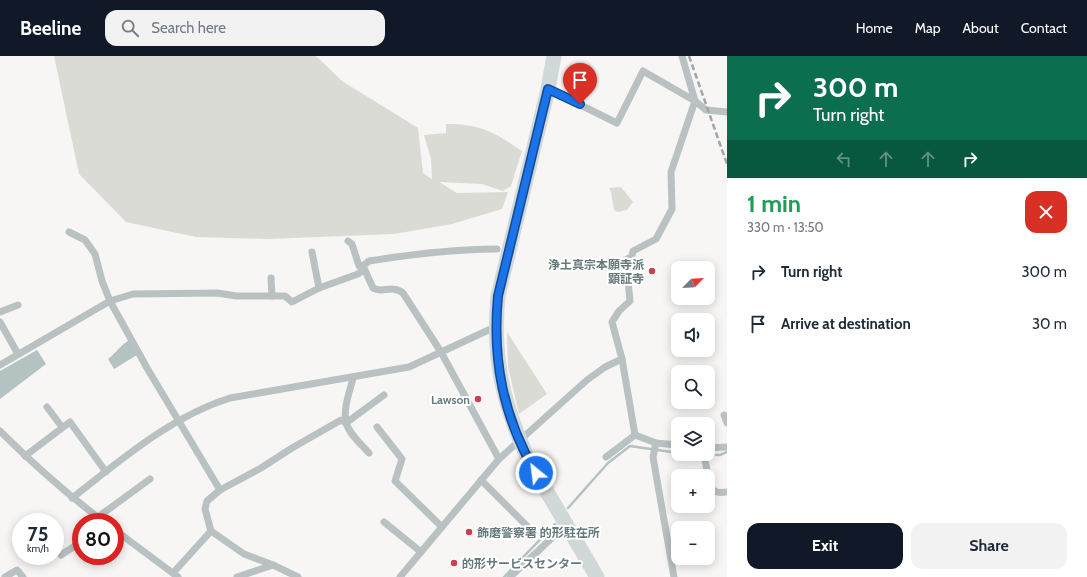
<!DOCTYPE html>
<html lang="en">
<head>
<meta charset="utf-8">
<style>
  :root { --surface:#fff; --page:#f2f2f3; --text:#1f2937; --muted:#747a83; --accent:#111827 }
  body { margin:0; font-family:Cabin,"Noto Sans JP",sans-serif; background:var(--page); color:var(--text); height:100vh; display:flex; flex-direction:column; font-size:15px; white-space:nowrap }
  * { box-sizing:border-box; margin:0 }
  p { font-size:13px; color:var(--muted) }
  .icon { flex:none; width:22px; height:22px; fill:none; stroke:currentColor; stroke-width:2; stroke-linecap:round; stroke-linejoin:round }
  .map { position:relative; flex:1; overflow:hidden }
  .panel { display:flex; flex-direction:column; background:var(--surface); width:360px }
  .panel>* { flex:none }
  .guide { background:#0b6e4f; color:#fff; overflow:hidden }
  .needle { width:26px; rotate:66deg }
  .fabs { position:absolute; left:671px; top:205px; display:grid; gap:8px }
  .fabs a { display:grid; place-items:center; width:44px; height:44px; border-radius:8px; background:var(--surface); box-shadow:0 2px 10px #0003; font-size:20px }
  .speed { position:absolute; left:12px; top:457px; display:flex; gap:8px; font-size:20px; font-weight:700; text-align:center }
  .speed>* { display:grid; place-content:center; width:52px; height:52px; border-radius:50%; background:var(--surface); box-shadow:0 2px 10px #0003; line-height:1 }
  .speed small { font-size:10px; font-weight:400 }
  .speed .limit { border:6px solid #d22; background:#fff; color:#111 }
  .pin { position:absolute; display:grid; place-items:center; width:34px; height:34px; color:#fff; margin:-41px -17px; border-radius:50% 50% 50% 0; rotate:-45deg; box-shadow:0 0 4px #0007 }
  .pin .icon { rotate:45deg }
  .me { position:absolute; width:44px; margin:-22px; rotate:331deg; stroke-linejoin:round; filter:drop-shadow(0 0 3px #0008) }
  .turn { display:flex; align-items:center; gap:14px; height:84px; padding:0 20px; font-size:18px }
  .turn .icon { width:52px; height:52px; stroke-width:2.5 }
  .turn b { display:block; font-size:28px; line-height:34px }
  .lanes { display:flex; align-items:center; height:38px; padding:0 20px; background:#0003; justify-content:center; gap:20px; direction:ltr }
  .lanes .off { opacity:.35 }
  .round { display:grid; place-items:center; flex:none; width:42px; height:42px; border-radius:12px; background:var(--page) }
  .headline { display:flex; align-items:center; justify-content:space-between; height:68px; padding:0 20px }
  h1 { font-size:24px; font-weight:800; line-height:30px; color:#1e9e55 }
  .primary-button { display:flex; gap:8px; margin-top:auto; padding:8px 20px }
  .primary-button a { flex:1; height:46px; border-radius:12px; background:var(--accent); color:#fff; font-size:16px; font-weight:800; line-height:46px; text-align:center }
  .primary-button a+a { background:var(--page); color:var(--text) }
  ul { padding:0; list-style:none }
  li { display:flex; align-items:center; gap:12px; height:52px; padding:0 20px }
  li div { flex:1 }
  li b { display:block; font-size:15px }
  li em { font-style:normal }
  header { display:flex; align-items:center; gap:24px; box-sizing:border-box; height:56px; padding:0 20px; background:var(--accent); color:#fff }
  header strong { font-size:19px }
  nav { display:flex; gap:22px; margin-inline-start:auto; font-size:14px }
  .search { width:280px; height:36px; background:var(--page); display:flex; align-items:center; gap:10px; box-sizing:border-box; padding:0 14px; border-radius:12px; color:var(--muted); font-size:15px }
  main { display:flex; flex:1; min-height:0 }
  .map>svg:first-child { display:block }
  .green { fill:#dadbd4 }
  .water { fill:#b4c2c1 }
  .lines { fill:none; stroke-linecap:round; stroke-linejoin:round }
  .stream { stroke:#b4c2c1; stroke-width:2.5 }
  .minor { stroke:#bac1c2; stroke-width:7 }
  .highway { stroke:#d1d8d8; stroke-width:15 }
  .rail { stroke:#9da7a8; stroke-width:2.5; stroke-dasharray:6 3; stroke-linecap:butt }
  .route-casing { stroke:#114b97; stroke-width:10 }
  .route { stroke:#1a73e8; stroke-width:7 }
  .poi-dot { fill:#cc3f50; stroke:#fff; stroke-width:1.5 }
  .labels { text-anchor:middle; dominant-baseline:central; stroke-width:4; stroke-linejoin:round; paint-order:stroke }
  .poi-label { font-size:12px; font-weight:bold; fill:#667a7c; stroke:#fff; text-anchor:end }
</style>
</head>
<body>
<header>
<strong>Beeline</strong>
<div class="search"><svg class="icon" aria-label="search" viewBox="0 0 24 24"><circle cx="10" cy="10" r="6"/><path d="M15 15l6 6"/></svg>Search here</div>
<nav><a>Home</a><a>Map</a><a>About</a><a>Contact</a></nav>
</header>
<main>
<div class="map">
<svg width="727" height="521" viewBox="0 0 727 521">
  <rect width="100%" height="100%" fill="#f7f6f5"/>
  <g class="green">
    <path d="M 54,0 L 316,0 L 342,25 L 418,72 L 423,117 L 432,123 L 431,103 L 424,79 L 446,77 L 446,68 C 481,68 494,76 522,95 L 511,130 L 503,135 L 482,128 L 439,126 L 457,137 L 508,136 L 502,153 L 452,168 L 394,178 L 268,183 L 196,181 L 126,166 L 79,118 Z"/>
    <polygon points="621,131 633,146 627,154 618,156 614,154 611,136 609,132"/>
    <polygon points="507,276 547,338 519,358 508,311"/>
  </g>
  <g class="water">
    <path d="M 130,284 L 137,299 L 114,313 L 108,303 C 116,297 121,288 130,284 Z"/>
    <polygon points="37,294 46,308 0,343 0,315"/>
  </g>
  <g class="lines">
    <g class="stream">
      <polyline points="686,398 720,399 727,396"/>
      <polyline points="568,452 608,407 630,390 678,397"/>
      <polyline points="504,521 555,468"/>
    </g>
    <g class="minor">
      <polyline points="548,33 617,67 643,15 695,45 706,54 727,56"/>
      <polyline points="69,176 85,184 95,198 102,225 110,245 147,312 220,434"/>
      <polyline points="348,185 352,188 359,210 363,210"/>
      <path d="M 497,193 C 453,193 413,198 369,205 L 363,210 L 373,232 C 382,238 392,228 403,237 L 441,296 L 499,403"/>
      <polyline points="312,196 319,232"/>
      <polyline points="271,222 272,240"/>
      <polyline points="0,256 18,249"/>
      <polyline points="0,266 18,298"/>
      <polyline points="0,309 110,245 133,238 217,237 237,240 285,240 292,246 319,232 358,218 364,213"/>
      <path d="M 353,322 C 350,335 343,352 346,366 C 348,377 362,389 369,397"/>
      <polyline points="47,351 62,371"/>
      <polyline points="724,359 727,367"/>
      <polyline points="377,371 402,403 395,425 442,471"/>
      <path d="M 0,375 C 33,408 67,438 104,466"/>
      <polyline points="635,379 622,303 612,266 619,255 630,245 626,204 632,200 633,195 656,183 672,153 671,116 695,45 682,0"/>
      <polyline points="656,387 653,401 674,521"/>
      <polyline points="708,392 727,391"/>
      <polyline points="704,398 708,420"/>
      <polyline points="25,400 70,366 106,416"/>
      <polyline points="606,401 635,379 656,387 678,389"/>
      <path d="M 708,421 C 710,434 714,438 727,436"/>
      <polyline points="481,424 527,470"/>
      <path d="M 72,442 C 121,404 170,361 230,342 L 409,311 L 495,271"/>
      <polyline points="98,461 150,423"/>
      <polyline points="384,466 421,496"/>
      <polyline points="115,474 178,521"/>
      <polyline points="61,499 81,486"/>
      <polyline points="273,509 244,498 211,475 205,453 207,445 220,434 261,412 292,392 341,364 346,367 384,339"/>
      <polyline points="173,517 211,475"/>
      <polyline points="5,521 17,514 23,521"/>
      <polyline points="237,521 273,509 298,521"/>
      <polyline points="400,521 499,403 587,324 605,311 622,303"/>
      <polyline points="510,521 567,468"/>
    </g>
    <path class="highway" d="M 554,0 L 548,33 L 498,240 C 492,303 503,348 529,405 L 597,521"/>
    <polyline class="rail" points="689,0 727,108"/>
  </g>
  <g class="lines">
    <g class="route-casing">
      <path id="route" d="M 536,417 C 503,361 492,304 498,240 L 548,33 L 580,48"/>
    </g>
    <use href="#route" class="route"/>
  </g>
  <g class="poi-dot">
    <circle cx="652" cy="215" r="4"/>
    <circle cx="478" cy="343" r="4"/>
    <circle cx="469" cy="476" r="4"/>
    <circle cx="454" cy="507" r="4"/>
  </g>
  <g class="labels">
    <g class="poi-label">
      <text x="644" y="208">浄土真宗本願寺派<tspan x="644" dy="14">顕証寺</tspan></text>
      <text x="470" y="343">Lawson</text>
      <text x="477" y="476" text-anchor="start">飾磨警察署 的形駐在所</text>
      <text x="462" y="507" text-anchor="start">的形サービスセンター</text>
    </g>
  </g>
</svg>
<div class="fabs">
<a><svg class="needle" viewBox="-14 -14 28 28"><path d="M0-13l5 13h-10z" fill="#e53935"/><path d="M0 13l5-13h-10z" fill="#747a83"/></svg></a>
<a><svg class="icon" aria-label="sound" viewBox="0 0 24 24"><path d="M4 9h4l5-4v14l-5-4H4zM17 9q2 3 0 6"/></svg></a>
<a><svg class="icon" aria-label="search" viewBox="0 0 24 24"><circle cx="10" cy="10" r="6"/><path d="M15 15l6 6"/></svg></a>
<a><svg class="icon" aria-label="layers" viewBox="0 0 24 24"><path d="M12 4l9 5-9 5-9-5zM3 14l9 5 9-5"/></svg></a>
<a>+</a>
<a>−</a>
</div>
<div class="speed"><div>75<small>km/h</small></div><div class="limit">80</div></div>
<div class="pin" style="left:580px;top:48px;background:#d93025"><svg class="icon" aria-label="arrive" viewBox="0 0 24 24"><path d="M6 21V4h12l-3 4 3 4H6"/></svg></div>
<svg class="me" style="left:536px;top:417px" viewBox="-20 -20 40 40"><circle r="17" fill="#1a73e8" stroke="#fff" stroke-width="3"/><path d="M0-11L8 9 0 5-8 9z" fill="#fff"/></svg>
</div>
<section class="panel">
<div class="guide">
<div class="turn"><svg class="icon" aria-label="right" viewBox="0 0 24 24"><path d="M7 20v-9h11M14 6l5 5-5 5"/></svg><div><b>300 m</b>Turn right</div></div>
<div class="lanes"><svg class="icon off" aria-label="left" viewBox="0 0 24 24"><path d="M17 20v-9H6M10 6l-5 5 5 5"/></svg><svg class="icon off" aria-label="ahead" viewBox="0 0 24 24"><path d="M12 20V5M6 11l6-6 6 6"/></svg><svg class="icon off" aria-label="ahead" viewBox="0 0 24 24"><path d="M12 20V5M6 11l6-6 6 6"/></svg><svg class="icon" aria-label="right" viewBox="0 0 24 24"><path d="M7 20v-9h11M14 6l5 5-5 5"/></svg></div>
</div>
<div class="headline"><div><h1>1 min</h1><p>330 m · 13:50</p></div><a class="round" style="background:#d93025;color:#fff"><svg class="icon" aria-label="close" viewBox="0 0 24 24"><path d="M6 6l12 12M18 6L6 18"/></svg></a></div>
<ul>
<li><svg class="icon" aria-label="right" viewBox="0 0 24 24"><path d="M7 20v-9h11M14 6l5 5-5 5"/></svg><div><b>Turn right</b></div><em>300 m</em></li>
<li><svg class="icon" aria-label="arrive" viewBox="0 0 24 24"><path d="M6 21V4h12l-3 4 3 4H6"/></svg><div><b>Arrive at destination</b></div><em>30 m</em></li>
</ul>
<div class="primary-button"><a>Exit</a><a>Share</a></div>
</section>
</main>
</body>
</html>
